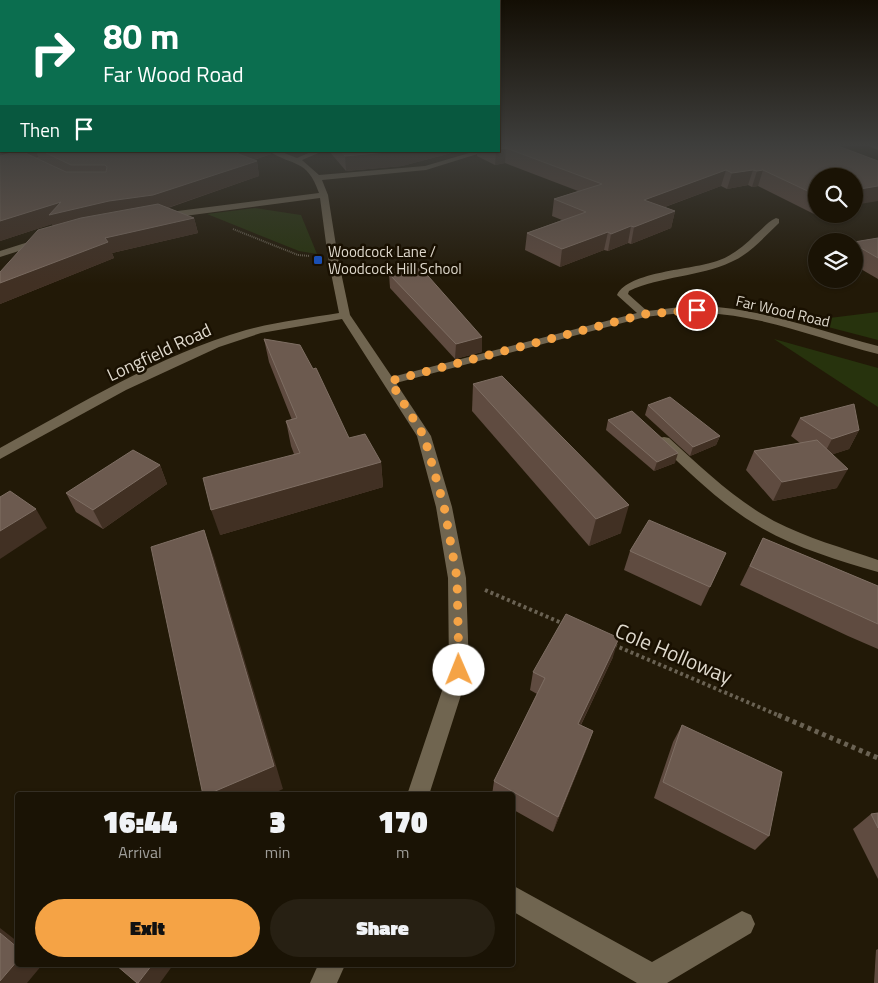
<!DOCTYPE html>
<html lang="en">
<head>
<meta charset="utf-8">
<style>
  :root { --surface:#1a1305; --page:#272013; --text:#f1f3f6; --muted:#9f9e9a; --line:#383227; --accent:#f5a345 }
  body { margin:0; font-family:"Titillium Web",sans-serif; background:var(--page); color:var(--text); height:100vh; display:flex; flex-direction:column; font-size:19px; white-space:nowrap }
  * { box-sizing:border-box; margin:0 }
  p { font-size:16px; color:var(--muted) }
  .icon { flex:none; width:28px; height:28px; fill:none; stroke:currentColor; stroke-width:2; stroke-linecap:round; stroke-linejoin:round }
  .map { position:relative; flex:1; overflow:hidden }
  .side { position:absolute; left:15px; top:792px; width:500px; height:175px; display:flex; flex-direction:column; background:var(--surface); border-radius:5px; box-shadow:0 1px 4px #0004,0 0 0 1px var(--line) }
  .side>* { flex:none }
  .guide { position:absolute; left:0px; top:0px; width:500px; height:152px; box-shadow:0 1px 4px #0004,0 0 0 1px var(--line); background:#0b6e4f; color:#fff; overflow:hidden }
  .fabs { position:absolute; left:808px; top:168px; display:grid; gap:10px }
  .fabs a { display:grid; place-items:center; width:55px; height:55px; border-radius:50%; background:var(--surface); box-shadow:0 1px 4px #0004,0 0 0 1px var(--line); font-size:25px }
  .pin { position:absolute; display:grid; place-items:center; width:42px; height:42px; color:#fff; margin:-21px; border:2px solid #fff; border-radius:50%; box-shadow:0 1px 5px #0007 }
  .me { position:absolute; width:55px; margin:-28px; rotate:359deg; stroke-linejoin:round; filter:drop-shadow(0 0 4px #0008) }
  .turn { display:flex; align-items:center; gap:18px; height:105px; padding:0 20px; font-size:22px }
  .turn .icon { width:65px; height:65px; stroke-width:2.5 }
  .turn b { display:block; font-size:35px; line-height:42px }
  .then { display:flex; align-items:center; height:48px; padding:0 20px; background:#0003; gap:10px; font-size:19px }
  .eta { display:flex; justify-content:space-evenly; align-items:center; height:85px; text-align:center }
  .eta b { font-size:30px; font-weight:800; line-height:35px }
  .button { display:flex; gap:10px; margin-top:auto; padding:10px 20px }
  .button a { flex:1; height:58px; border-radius:30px; background:var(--accent); color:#111; font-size:20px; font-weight:800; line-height:58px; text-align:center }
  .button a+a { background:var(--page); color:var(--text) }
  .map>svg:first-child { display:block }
  .green { fill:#27330d }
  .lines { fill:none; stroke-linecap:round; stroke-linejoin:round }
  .path-far2 { stroke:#6a6253; stroke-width:2; stroke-dasharray:1 1; stroke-linecap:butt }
  .path-far1 { stroke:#6a6253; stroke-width:4; stroke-dasharray:3 3; stroke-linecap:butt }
  .path { stroke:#6a6253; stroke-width:5; stroke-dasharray:4 4; stroke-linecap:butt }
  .minor { fill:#706550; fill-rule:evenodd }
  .wall { fill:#5f4b40; fill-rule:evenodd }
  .shaded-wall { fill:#413023 }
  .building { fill:#6c5a4f; stroke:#7e6e63 }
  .route { stroke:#f5a345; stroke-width:9; stroke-dasharray:0 16.2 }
  .transit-dot { fill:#1a4fb4; stroke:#191001; stroke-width:2 }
  .labels { text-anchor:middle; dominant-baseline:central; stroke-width:5; stroke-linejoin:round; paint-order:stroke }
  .far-poi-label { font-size:15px; fill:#dfd9cd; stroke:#191001; text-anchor:start }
  .far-street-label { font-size:15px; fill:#dfd9cd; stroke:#191001 }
  .street-label { font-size:18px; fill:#dfd9cd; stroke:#191001 }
  .near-street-label { font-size:21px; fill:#dfd9cd; stroke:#191001 }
</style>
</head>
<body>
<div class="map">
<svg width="878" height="983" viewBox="0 0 878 983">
  <rect width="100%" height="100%" fill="#221907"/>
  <g class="green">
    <polygon points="255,208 301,215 317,254 299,251 207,214"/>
    <polygon points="878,312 878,340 805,321"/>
    <polygon points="774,339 878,368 878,407"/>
  </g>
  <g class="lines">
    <polyline class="path-far2" points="233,229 298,255 310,256"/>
    <g class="path-far1">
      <polyline points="485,590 564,624"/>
      <polyline points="614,645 780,716"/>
    </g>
    <polyline class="path" points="778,715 878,758"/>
    <g class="minor">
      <polygon points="870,146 878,146 878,150 871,147"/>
      <polygon points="61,151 73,151 0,171 0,167"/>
      <path d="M 269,151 L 279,151 L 297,158 L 313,151 L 323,151 L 302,160 L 319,175 L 425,166 L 476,151 L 487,151 L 426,170 L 322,180 L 328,195 L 338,258 L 350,315 L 392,377 L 637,313 L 617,295 C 629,271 692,270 717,261 C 732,256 744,246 755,235 C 762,230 768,221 776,218 L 779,219 L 779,223 C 764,237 750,254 731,262 C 699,277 661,276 629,291 L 628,294 L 647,311 C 665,309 683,306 701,306 C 761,308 821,331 878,346 L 878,354 C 820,339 763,315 703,313 C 684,312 664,315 645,317 L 396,383 L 431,436 L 452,507 L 466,578 L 469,670 L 429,795 L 407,795 L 449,670 L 448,578 L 436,507 L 417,436 L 342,319 L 261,333 L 219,347 L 126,390 L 0,459 L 0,448 C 79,405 159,355 246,330 C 276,322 308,318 339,313 L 328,258 L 320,198 L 162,219 L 158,216 L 162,213 L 319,193 C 307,158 293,167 269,151 Z"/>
      <polygon points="41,238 44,239 44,243 0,257 0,251"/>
      <path d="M 664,437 L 669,438 C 702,468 735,500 774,521 C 807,538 843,548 878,560 L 878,572 C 838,560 796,548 760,527 C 722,505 691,474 659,444 L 657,441 L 659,438 Z"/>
      <polygon points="512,885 652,962 742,911 751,915 755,924 751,933 667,983 637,983 512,911"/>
      <polygon points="318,965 345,965 337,983 310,983"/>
    </g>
  </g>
  <g class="wall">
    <path d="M 0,146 L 1,151 L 271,151 L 271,154 L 254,160 L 257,161 L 259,176 L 168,208 L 194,218 L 198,233 L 112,253 L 114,258 L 0,304 L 0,272 L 53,226 L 52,224 L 0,241 ZM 38,156 L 39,159 L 34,157 Z"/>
    <polygon points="499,146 838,146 816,176 816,213 814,214 758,186 752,187 748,185 727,189 721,186 665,207 675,211 671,228 631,244 628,243 608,251 604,250 560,267 525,250 527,233 562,220 552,216 554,199 578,191 505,163 495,165 477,156 477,151 499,151"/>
    <polygon points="329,151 459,151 402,166 346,171"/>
    <polygon points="878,238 878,279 854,265 854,242"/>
    <polygon points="389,274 482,352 455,359 390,288"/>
    <polygon points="264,339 349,438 381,462 383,487 220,535 294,454 291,446 286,421 292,420 269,362"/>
    <polygon points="473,384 621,533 589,546 472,411"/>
    <polygon points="648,405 720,436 716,445 690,456 645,415"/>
    <polygon points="800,418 859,430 849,449 833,454 837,488 773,501 746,470 754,451 800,443 791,436"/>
    <polygon points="608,420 675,463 654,471 606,430"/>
    <polygon points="160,465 167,484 103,529 76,512 66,493"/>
    <polygon points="763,538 878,586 878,649 848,636 740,585"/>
    <polygon points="630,551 726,553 701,606 624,570"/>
    <polygon points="613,657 581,725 593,731 587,748 553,832 512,809 512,795 492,795 494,781 537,694 530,690 533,672"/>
    <polygon points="682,725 769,836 755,850 654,798 673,742"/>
    <polygon points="878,813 878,879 853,829 871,814"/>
    <polygon points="878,949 878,983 874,983 876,950"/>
  </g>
  <g class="shaded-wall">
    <polygon points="506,148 505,163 495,165 496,151 499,151 499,149"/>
    <polygon points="1,149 1,151 36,151 38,156 0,166 0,150"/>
    <polygon points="231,151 271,151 271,154 234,166"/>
    <polygon points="398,151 459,151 402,166 346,171 345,156"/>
    <polygon points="257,161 259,176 158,211 56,233 52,224 0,241 0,221 61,202"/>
    <polygon points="726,170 721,186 640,216 644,200"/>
    <polygon points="753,170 748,185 727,189 732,173"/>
    <polygon points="763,170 758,186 752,187 757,171"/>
    <polygon points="878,186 878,201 854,205 854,190"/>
    <polygon points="675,211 671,228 631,244 634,227"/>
    <polygon points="194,218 198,233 112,253 114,258 0,304 0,283 105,238"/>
    <polygon points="631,226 628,243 608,251 611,234"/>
    <polygon points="608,232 604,250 560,267 562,249"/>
    <polygon points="482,337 482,352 455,359 456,344"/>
    <polygon points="859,430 849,449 822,458 832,439"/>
    <polygon points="720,436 716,445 690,456 693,447"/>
    <polygon points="678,453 675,463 654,471 657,462"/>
    <polygon points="381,462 383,487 220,535 211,510"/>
    <polygon points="160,465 167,484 103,529 93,510"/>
    <polygon points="848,469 837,488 773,501 782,482"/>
    <polygon points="629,505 621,533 589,546 596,519"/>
    <polygon points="36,509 47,528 0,559 0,531"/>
    <polygon points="204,530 214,558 283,789 270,795 206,795"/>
    <polygon points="619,638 613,657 573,741 578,724"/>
    <polygon points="593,731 587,748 553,832 558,817"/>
    <polygon points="0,928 18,942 18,948 0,933"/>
    <polygon points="18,960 18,965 42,965 27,983 0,983 0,981"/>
    <polygon points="152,965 173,965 160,983 138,983"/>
  </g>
  <g class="building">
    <polygon points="499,146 838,146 878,161 878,186 854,190 854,176 816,176 816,195 763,170 757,171 753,170 732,173 726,170 644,200 675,211 634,227 631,226 611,234 608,232 562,249 527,233 586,212 554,199 602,184 506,148 499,149"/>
    <polygon points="19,151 21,151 66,172 106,172 107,167 105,165 71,165 42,151 231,151 257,161 153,195 109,201 49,215 61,202 0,221 0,156"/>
    <polygon points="341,151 398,151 345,156"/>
    <polygon points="158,204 194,218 105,238 108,242 0,283 0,272 38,230 81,218"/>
    <polygon points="878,238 878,258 854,244 854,242"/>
    <polygon points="421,268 482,337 456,344 389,274"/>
    <polygon points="264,339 300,345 313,369 316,368 349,438 365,434 381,462 211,510 203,478 300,453 286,421 297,418"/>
    <polygon points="502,376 629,505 596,519 473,384"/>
    <polygon points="670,397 720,436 693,447 648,405"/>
    <polygon points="854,404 859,430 832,439 800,418"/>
    <polygon points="632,411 678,453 657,462 608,420"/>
    <polygon points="817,440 848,469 782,482 754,451"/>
    <polygon points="133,450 160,465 93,510 66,493"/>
    <polygon points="10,491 36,509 0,531 0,497"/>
    <polygon points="649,520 726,553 710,587 630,551"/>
    <polygon points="204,530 274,766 206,795 203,795 151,547"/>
    <polygon points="763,538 878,586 878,624 750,566"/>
    <polygon points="566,614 619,638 578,724 593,731 558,817 494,781 545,678 533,672"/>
    <polygon points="682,725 782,772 769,836 663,782"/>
    <polygon points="878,813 878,828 871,814"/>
    <polygon points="0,933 18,948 18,960 0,981"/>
    <polygon points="116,965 152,965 138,983 137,983"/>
  </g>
  <linearGradient id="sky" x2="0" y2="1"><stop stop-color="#130e04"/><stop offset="0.51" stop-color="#3e3e3c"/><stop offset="1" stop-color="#3e3e3c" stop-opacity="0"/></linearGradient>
  <rect width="878" height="284" fill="url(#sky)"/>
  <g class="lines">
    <polyline class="route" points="459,670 457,578 444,506 424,436 390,381 645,314 697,310"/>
  </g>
  <rect class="transit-dot" x="313" y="255" width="10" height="10" rx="2.5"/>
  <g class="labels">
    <g class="far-poi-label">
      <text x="328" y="251">Woodcock Lane /<tspan x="328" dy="17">Woodcock Hill School</tspan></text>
    </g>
    <g class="far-street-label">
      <text transform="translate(783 311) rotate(13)">Far Wood Road</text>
    </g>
    <g class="street-label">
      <text transform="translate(159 352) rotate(-25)">Longfield Road</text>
    </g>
    <g class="near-street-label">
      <text transform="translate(674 653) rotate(23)">Cole Holloway</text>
    </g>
  </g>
</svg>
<div class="fabs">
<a><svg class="icon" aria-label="search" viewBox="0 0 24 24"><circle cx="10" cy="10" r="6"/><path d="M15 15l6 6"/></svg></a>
<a><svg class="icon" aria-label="layers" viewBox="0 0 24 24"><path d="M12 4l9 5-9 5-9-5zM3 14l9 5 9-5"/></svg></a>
</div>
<div class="pin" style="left:697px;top:310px;background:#d93025"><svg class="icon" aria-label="arrive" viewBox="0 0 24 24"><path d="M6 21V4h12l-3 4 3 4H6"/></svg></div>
<svg class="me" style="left:459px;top:670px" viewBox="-20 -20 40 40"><circle r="19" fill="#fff"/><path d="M0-13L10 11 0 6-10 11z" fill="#f5a345"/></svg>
<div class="guide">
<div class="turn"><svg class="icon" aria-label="right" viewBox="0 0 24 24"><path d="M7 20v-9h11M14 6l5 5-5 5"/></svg><div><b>80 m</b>Far Wood Road</div></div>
<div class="then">Then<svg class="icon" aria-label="arrive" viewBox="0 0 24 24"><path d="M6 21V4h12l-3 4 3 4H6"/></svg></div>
</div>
<section class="side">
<div class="eta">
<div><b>16:44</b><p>Arrival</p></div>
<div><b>3</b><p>min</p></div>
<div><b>170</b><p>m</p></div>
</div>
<div class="button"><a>Exit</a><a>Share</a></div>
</section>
</div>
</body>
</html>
